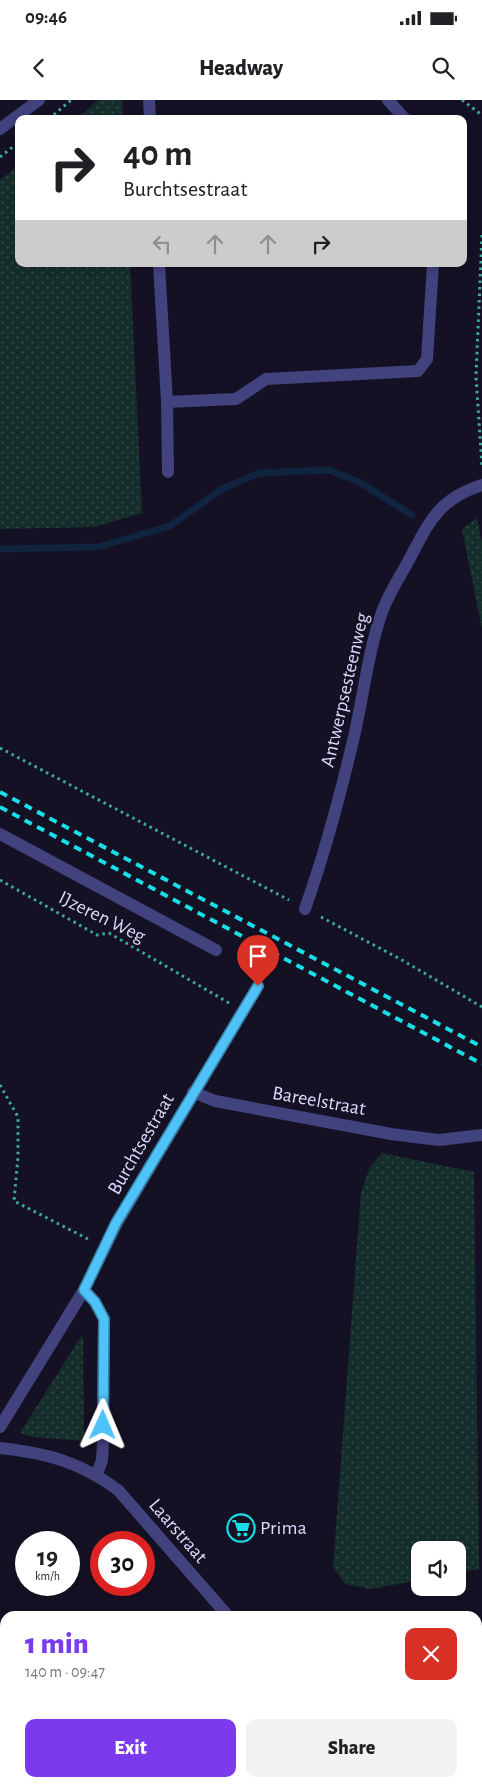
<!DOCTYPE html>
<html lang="en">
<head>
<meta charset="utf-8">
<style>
  :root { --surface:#fff; --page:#f2f2f2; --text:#202124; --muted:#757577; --accent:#7c3aed }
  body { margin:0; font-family:"Alegreya Sans",sans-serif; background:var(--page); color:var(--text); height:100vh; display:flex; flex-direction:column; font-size:19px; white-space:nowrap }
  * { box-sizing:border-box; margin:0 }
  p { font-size:16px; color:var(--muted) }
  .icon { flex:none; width:28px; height:28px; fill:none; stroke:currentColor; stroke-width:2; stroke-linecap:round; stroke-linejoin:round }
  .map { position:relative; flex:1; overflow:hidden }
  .drawer { position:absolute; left:0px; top:1511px; width:482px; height:176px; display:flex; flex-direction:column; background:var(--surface); border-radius:15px 15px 0 0; box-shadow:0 2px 8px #0003 }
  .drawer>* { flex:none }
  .guide { position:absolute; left:15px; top:15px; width:452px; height:152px; border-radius:10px; box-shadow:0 2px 8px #0003; background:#fff; color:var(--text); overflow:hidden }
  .buttons { position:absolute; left:411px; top:1441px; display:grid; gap:10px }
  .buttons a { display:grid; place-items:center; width:55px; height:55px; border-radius:10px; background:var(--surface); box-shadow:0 2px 8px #0003; font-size:25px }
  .speed { position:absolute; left:15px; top:1431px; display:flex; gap:10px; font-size:25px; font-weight:700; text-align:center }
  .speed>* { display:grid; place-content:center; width:65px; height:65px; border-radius:50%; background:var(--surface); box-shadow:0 2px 8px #0003; line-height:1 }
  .speed small { font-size:12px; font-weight:400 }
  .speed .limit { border:8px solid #d22; background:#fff; color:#111 }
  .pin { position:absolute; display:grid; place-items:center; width:42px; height:42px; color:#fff; margin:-51px -21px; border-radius:50% 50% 50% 0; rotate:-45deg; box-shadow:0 0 5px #0007 }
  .pin .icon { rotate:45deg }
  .me { position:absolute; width:55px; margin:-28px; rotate:1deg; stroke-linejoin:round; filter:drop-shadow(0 0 4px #0008) }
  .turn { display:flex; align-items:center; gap:18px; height:105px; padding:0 25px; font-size:22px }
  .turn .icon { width:65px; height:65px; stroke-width:2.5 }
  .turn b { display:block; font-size:35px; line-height:42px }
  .lanes { display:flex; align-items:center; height:48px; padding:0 25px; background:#0003; justify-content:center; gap:25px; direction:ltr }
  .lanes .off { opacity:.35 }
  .round { display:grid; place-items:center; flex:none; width:52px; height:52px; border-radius:10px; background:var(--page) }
  .overview { display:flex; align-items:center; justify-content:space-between; height:85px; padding:0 25px }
  h1 { font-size:30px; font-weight:800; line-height:38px; color:var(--accent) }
  .cta { display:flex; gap:10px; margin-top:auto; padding:10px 25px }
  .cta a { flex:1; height:58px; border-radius:10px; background:var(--accent); color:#fff; font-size:20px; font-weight:800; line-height:58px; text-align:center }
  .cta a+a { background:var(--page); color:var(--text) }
  .status { display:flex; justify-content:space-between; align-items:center; height:35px; padding:0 25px; background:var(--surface); direction:ltr }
  .status svg { height:14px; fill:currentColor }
  header { display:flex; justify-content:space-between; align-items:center; height:65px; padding:0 25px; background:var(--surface); font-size:22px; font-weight:800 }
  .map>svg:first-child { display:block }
  .grass { fill:url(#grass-dots) }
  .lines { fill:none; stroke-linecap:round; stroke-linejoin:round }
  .stream { stroke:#10233f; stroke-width:7 }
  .path { stroke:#3cac9f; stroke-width:3; stroke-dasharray:2.5 4; stroke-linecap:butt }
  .minor { stroke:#41427e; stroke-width:12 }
  .rail { stroke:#18dee7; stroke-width:4; stroke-dasharray:8 6; stroke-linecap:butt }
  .route-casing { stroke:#337fa1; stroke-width:12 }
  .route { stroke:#4fc3f7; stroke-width:9 }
  .labels { text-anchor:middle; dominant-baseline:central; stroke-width:5; stroke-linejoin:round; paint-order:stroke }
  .street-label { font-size:20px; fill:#dbd9fb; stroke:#141124 }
  .poi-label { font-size:20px; fill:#dbd9fb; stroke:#141124; text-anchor:start }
</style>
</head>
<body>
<div class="status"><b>09:46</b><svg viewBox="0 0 49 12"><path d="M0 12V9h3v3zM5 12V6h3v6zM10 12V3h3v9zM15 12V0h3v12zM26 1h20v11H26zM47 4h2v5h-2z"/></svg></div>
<header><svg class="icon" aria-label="back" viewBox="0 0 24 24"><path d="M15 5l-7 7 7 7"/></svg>Headway<svg class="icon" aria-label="search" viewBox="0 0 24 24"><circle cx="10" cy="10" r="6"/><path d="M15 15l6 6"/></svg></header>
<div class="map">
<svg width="482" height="1687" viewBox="0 0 482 1687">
  <defs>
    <pattern id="grass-dots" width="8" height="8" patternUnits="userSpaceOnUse" patternTransform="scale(1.25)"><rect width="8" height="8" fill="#152e2b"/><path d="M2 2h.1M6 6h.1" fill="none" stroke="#364c4b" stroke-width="1.8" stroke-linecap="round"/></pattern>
  </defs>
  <rect width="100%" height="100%" fill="#141124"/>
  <g class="grass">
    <polygon points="98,0 122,0 123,19 77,19"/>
    <polygon points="19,65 19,164 130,164 142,413 95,427 0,429 0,80"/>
    <polygon points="477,418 482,444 482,529 462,429"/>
    <polygon points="382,1053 474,1072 479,1469 458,1473 458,1450 420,1450 420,1480 370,1489 345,1484 333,1467 361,1092 370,1067"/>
    <polygon points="83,1237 84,1341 33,1337 20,1333 80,1238"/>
  </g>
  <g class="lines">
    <polyline class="stream" points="0,449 98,447 170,426 222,389 259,373 329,370 359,382 412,415"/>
    <g class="path">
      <polyline points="462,0 482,15"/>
      <polyline points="49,19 71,0"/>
      <polyline points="0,57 19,42"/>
      <polyline points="482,135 476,276 482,367"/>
      <polyline points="0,648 289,800"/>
      <polyline points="0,780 97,835 109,833 229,903"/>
      <polyline points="321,817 402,860 482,907"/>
      <polyline points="0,985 18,1017 18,1057 14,1101 88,1139"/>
    </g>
    <g class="minor">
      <polyline points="149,0 150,19"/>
      <polyline points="388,0 405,19"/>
      <polyline points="0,29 39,0"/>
      <polyline points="159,164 167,302 168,372"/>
      <polyline points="167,302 236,299 266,279 418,271 427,259 433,164"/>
      <polyline points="0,734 216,850"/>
      <path d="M 305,809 C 324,755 339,700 352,645 C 363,601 367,555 382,512 C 389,493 401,475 410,458 C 430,420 439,399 482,385"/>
      <polyline points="193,992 215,1001 391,1034 439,1040 482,1035"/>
      <polyline points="84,1190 95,1202 104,1219 103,1343 102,1360 97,1374"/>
      <polyline points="0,1327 84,1190 117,1123 258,886"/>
      <path d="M 0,1348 C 47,1353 80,1362 118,1390 L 228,1516"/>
      <polyline points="393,1682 399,1687"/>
      <polyline points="152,1687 153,1682"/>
    </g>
    <g class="rail">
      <polyline points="0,692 482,947"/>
      <polyline points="0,707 482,964"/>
    </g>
  </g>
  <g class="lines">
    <g class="route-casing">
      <polyline id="route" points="103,1325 104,1219 95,1202 84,1190 116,1123 258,886"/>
    </g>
    <use href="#route" class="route"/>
  </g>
  <defs>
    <g id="supermarket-ring" transform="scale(1.4375)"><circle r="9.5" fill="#141124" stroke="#18dee7" stroke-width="1.5"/><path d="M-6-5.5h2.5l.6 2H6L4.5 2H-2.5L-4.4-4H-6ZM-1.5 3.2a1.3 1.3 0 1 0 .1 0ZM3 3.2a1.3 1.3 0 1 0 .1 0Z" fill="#18dee7"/></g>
  </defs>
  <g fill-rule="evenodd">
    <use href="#supermarket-ring" x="241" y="1428"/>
  </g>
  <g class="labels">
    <g class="street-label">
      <text transform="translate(345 590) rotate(-77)">Antwerpsesteenweg</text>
      <text transform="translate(102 817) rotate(26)">IJzeren Weg</text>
      <text transform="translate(319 1001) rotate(10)">Bareelstraat</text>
      <text transform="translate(141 1044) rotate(-60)">Burchtsestraat</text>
      <text transform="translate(178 1431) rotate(49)">Laarstraat</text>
    </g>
    <g class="poi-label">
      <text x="260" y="1428">Prima</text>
    </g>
  </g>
</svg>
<div class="buttons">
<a><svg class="icon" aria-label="sound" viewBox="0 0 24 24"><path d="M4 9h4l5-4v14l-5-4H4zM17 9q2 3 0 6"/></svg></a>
</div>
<div class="speed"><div>19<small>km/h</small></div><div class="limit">30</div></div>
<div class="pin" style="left:258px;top:886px;background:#d93025"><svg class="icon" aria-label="arrive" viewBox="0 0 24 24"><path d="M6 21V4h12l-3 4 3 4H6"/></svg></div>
<svg class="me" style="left:103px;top:1325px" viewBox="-20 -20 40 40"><path d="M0-17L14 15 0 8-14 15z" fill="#4fc3f7" stroke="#fff" stroke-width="4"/></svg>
<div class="guide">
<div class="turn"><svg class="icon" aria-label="right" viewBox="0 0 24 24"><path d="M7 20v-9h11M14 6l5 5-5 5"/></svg><div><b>40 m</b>Burchtsestraat</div></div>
<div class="lanes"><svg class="icon off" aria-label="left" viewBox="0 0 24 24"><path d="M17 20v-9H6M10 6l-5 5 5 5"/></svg><svg class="icon off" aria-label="ahead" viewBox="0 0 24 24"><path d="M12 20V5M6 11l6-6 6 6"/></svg><svg class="icon off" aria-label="ahead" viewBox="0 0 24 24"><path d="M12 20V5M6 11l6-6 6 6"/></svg><svg class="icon" aria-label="right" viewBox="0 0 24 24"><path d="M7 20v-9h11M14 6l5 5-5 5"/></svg></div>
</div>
<section class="drawer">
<div class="overview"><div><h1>1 min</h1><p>140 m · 09:47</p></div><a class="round" style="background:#d93025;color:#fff"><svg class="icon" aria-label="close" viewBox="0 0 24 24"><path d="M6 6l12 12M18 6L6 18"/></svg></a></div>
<div class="cta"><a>Exit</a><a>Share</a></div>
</section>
</div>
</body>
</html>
